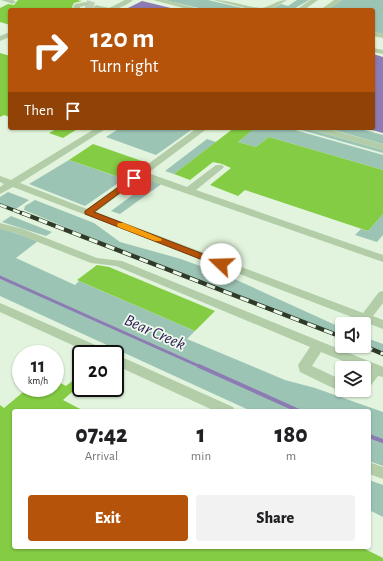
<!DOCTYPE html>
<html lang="en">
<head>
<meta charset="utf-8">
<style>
  :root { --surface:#fff; --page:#f2f2f2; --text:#202124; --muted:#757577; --accent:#b45309 }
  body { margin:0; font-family:"Alegreya Sans",sans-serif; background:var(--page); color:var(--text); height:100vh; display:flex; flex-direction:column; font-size:15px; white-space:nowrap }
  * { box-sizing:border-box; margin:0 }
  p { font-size:13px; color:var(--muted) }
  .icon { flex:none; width:22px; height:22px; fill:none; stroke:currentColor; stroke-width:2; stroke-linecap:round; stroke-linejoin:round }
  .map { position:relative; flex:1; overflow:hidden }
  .details { position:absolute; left:12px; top:409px; width:359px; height:140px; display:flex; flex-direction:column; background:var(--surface); border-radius:4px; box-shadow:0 1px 3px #0004 }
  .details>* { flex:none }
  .banner { position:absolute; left:8px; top:8px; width:367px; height:122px; border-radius:4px; box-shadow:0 1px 3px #0004; background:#b45309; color:#fff; overflow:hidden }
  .tools { position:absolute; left:335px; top:317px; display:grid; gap:8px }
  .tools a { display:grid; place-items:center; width:36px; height:36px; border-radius:4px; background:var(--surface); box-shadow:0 1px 3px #0004; font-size:20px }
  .speed { position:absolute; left:12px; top:345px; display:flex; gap:8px; font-size:20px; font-weight:700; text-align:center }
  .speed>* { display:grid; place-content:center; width:52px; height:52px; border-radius:50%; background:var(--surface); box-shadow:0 1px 3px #0004; line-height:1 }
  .speed small { font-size:10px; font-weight:400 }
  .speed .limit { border:2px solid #111; border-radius:6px; background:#fff; color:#111 }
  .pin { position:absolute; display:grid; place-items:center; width:34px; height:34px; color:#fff; margin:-17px; border-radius:8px; box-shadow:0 2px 6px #0006 }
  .me { position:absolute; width:44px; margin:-22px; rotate:291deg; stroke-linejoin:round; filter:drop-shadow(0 0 3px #0008) }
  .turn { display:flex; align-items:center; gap:14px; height:84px; padding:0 16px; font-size:18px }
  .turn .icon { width:52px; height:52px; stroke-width:2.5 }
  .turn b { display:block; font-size:28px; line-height:34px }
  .then { display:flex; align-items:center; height:38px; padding:0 16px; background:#0003; gap:8px; font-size:15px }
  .eta { display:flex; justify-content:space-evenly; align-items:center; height:68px; text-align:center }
  .eta b { font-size:24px; font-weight:800; line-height:28px }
  .button { display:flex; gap:8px; margin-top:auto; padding:8px 16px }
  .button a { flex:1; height:46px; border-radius:4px; background:var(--accent); color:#fff; font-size:16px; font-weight:800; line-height:46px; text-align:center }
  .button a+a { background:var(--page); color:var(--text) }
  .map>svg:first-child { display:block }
  .green { fill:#9cc4b5 }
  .water { fill:#8d7bb3 }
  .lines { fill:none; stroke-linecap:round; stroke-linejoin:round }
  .stream-far1 { stroke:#8d7bb3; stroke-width:3 }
  .stream { stroke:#8d7bb3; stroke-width:4 }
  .building { fill:#84cc43 }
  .minor-tunnel { stroke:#becfb9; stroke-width:8; stroke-dasharray:8 3.5; stroke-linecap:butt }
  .minor { fill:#b2cda8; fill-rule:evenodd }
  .rail-far1-casing { stroke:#2f3a29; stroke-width:3.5 }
  .rail-casing { stroke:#2f3a29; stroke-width:4.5 }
  .rail-far1 { stroke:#edfbea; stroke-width:2.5; stroke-dasharray:7; stroke-linecap:butt }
  .rail { stroke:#edfbea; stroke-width:3; stroke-dasharray:9; stroke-linecap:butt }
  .route { fill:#b45309; stroke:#753606 }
  .slow { fill:#f59e0b }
  .labels { text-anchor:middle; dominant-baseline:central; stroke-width:3.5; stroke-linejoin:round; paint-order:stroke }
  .water-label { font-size:17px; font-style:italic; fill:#331c5e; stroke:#edfbea }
</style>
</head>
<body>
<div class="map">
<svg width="383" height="561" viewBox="0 0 383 561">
  <rect width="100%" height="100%" fill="#e2f4dd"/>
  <g class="green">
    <polygon points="164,0 208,0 251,10 207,10"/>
    <polygon points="297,0 309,0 292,10 272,9 281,4 288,6"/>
    <polygon points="342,0 383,0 383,34 373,32 373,10 327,10"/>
    <polygon points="120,128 194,128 156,155 106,137"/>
    <polygon points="255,128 288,128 383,155 383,170 269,137 256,147 238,142"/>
    <polygon points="294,128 305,128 383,150 383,153"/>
    <polygon points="327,128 356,128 383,135 383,144"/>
    <polygon points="207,139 216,142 174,174 165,171"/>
    <polygon points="69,160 124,179 85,206 29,184"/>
    <polygon points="153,180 161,183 160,185 120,214 111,211"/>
    <polygon points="8,192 29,200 16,209 0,203 0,197"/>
    <polygon points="35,200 94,223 120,242 181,259 230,277 342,328 342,336 92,238 24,210 25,206"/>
    <polygon points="383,214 383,235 377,242 355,235 361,229 368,231"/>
    <polygon points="11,216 52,232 46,236 2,222"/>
    <polygon points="0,228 38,241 16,258 75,285 79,281 195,331 187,339 285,380 315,388 383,412 383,466 369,461 369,411 251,411 0,296"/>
    <polygon points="364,337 383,344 383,352 364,345"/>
    <polygon points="369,480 383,485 383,517 369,510"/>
  </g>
  <g class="water">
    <polygon points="142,1 179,10 124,10"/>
    <polygon points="373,54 383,57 383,133 365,128 373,128"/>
  </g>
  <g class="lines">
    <polyline class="stream-far1" points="0,277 201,367"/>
    <g class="stream">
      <polyline points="199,366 299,411"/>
      <polyline points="369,436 383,441"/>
    </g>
  </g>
  <g class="building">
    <polygon points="18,0 77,0 82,1 74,3 72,7 75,10 10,10 10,25 0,22 0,8 8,4 14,5"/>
    <polygon points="0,53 10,56 10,117 4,115 0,117"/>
    <polygon points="58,128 79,128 63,138 49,133"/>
    <polygon points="234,128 255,128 238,142 256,147 269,137 383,170 383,214 368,231 245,190 238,196 210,185 231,168 222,164 213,162 190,180 174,174"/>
    <polygon points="93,144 142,161 119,177 69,160"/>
    <polygon points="97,265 109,267 215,311 195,331 77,280"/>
    <polygon points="81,374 81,384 63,400 84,411 14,411 14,547 361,547 383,558 383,561 0,561 0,405 4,408 28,388 55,388 55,380 66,386"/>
  </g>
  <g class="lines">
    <polyline class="minor-tunnel" points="86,4 96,7"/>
    <g class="minor">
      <polygon points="1,0 13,0 16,2 13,4"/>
      <path d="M 125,0 L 133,0 C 124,8 104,15 93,7 L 96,5 L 109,8 Z"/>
      <polygon points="153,0 165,0 203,10 191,10"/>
      <path d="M 213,0 C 229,0 244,6 260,8 C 269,8 276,0 287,0 L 270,10 L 253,10 Z"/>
      <polygon points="310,0 318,0 304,10 296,10"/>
      <polygon points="334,0 342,0 328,10 320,10"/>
      <polygon points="86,2 89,4 88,5 80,7 80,9 76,9 73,7 75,4"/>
      <polygon points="10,32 10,37 0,41 0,36"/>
      <polygon points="373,32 383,34 383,38 373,36"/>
      <polygon points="373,48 383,50 383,54 373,52"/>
      <polygon points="96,128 107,128 20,183 87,209 197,128 208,128 148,173 187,187 216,165 222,165 224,167 222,169 196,190 383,255 383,262 142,178 96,212 363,313 379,292 383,291 383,303 373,316 383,320 383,329 13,187 0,194 0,187 4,184 0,182 0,176 11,180"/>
      <polygon points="310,128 325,128 383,144 383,150 312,130"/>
      <polygon points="0,223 23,229 97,258 122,261 381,366 383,367 383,377 378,376 369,388 364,389 364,374 367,371 364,368 360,368 321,352 312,366 342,380 342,390 346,390 342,391 337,390 300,372 298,365 310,347 116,266 91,263 15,233 0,229"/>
      <polygon points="0,303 109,351 111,354 92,354 0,312"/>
      <polygon points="115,354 233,407 235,411 215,411 115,365"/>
      <polygon points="369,462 383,467 383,479 369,474"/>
    </g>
    <g class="rail-far1-casing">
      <polyline id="rail-far1" points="0,205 24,214"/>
    </g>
    <g class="rail-casing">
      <g id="rail">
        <polyline points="22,213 342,337"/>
        <polyline points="364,346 383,354"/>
      </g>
    </g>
    <use href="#rail-far1" class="rail-far1"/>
    <use href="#rail" class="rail"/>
  </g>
  <polygon class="route" points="134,176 138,178 137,180 94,212 224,262 226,264 224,266 218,266 85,214 85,211"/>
  <polygon class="slow" points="118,223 124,223 162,239 161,241 155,241 118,227 117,225"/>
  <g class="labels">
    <g class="water-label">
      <text transform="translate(155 332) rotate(24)">Bear Creek</text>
    </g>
  </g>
</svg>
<div class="tools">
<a><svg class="icon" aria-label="sound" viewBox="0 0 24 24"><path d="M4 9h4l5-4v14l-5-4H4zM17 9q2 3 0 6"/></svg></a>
<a><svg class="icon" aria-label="layers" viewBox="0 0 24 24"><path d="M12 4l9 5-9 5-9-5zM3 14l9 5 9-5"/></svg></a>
</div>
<div class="speed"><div>11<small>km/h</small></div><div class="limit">20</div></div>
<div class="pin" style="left:134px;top:178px;background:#d93025"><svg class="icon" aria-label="arrive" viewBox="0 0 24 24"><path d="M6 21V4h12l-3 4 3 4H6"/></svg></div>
<svg class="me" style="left:221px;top:264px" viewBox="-20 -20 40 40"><circle r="19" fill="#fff"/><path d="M0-13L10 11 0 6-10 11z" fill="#b45309"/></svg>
<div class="banner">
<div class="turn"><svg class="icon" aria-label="right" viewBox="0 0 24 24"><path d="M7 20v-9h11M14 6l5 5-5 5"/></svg><div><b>120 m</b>Turn right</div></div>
<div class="then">Then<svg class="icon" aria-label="arrive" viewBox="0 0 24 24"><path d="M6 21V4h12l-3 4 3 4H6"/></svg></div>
</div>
<section class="details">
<div class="eta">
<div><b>07:42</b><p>Arrival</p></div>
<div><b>1</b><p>min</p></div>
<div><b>180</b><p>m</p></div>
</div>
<div class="button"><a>Exit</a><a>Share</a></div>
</section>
</div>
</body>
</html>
